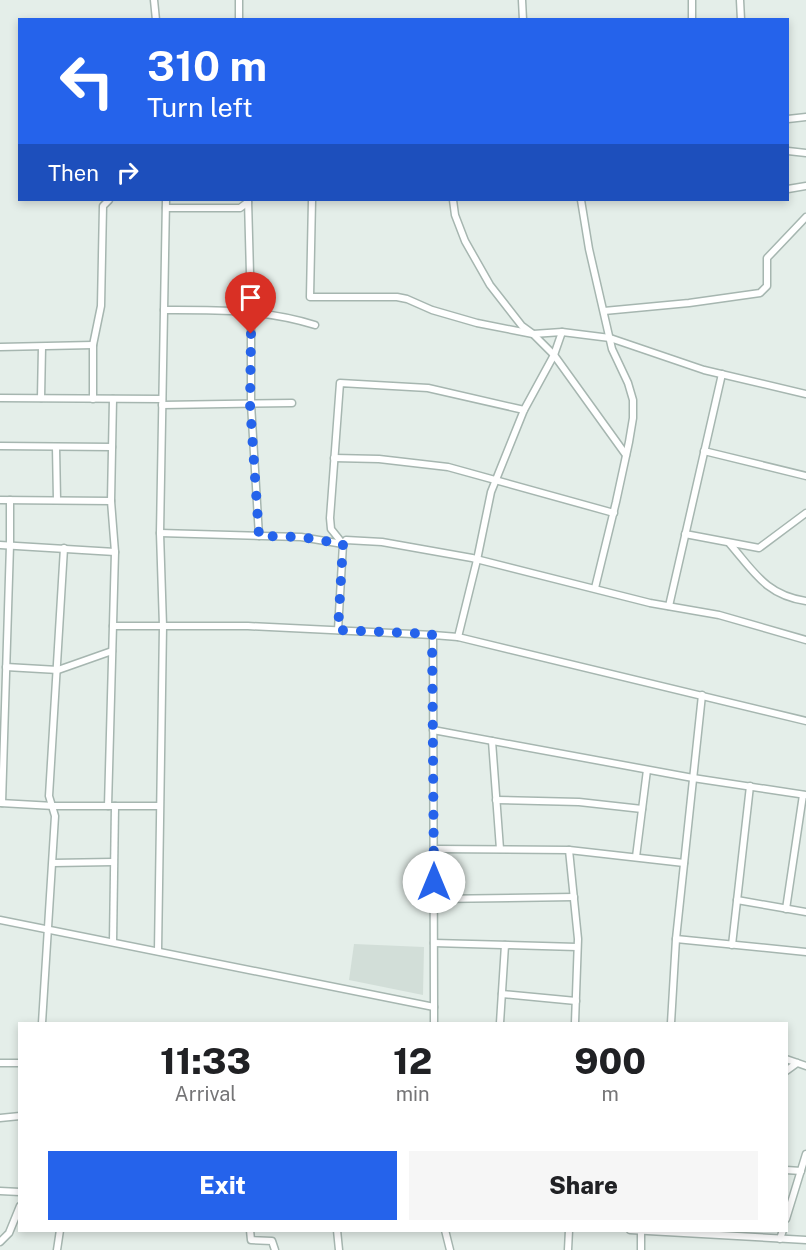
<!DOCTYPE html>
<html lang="en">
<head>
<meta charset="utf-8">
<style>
  :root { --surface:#fff; --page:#f6f6f6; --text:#202124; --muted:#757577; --accent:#2563eb }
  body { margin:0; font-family:"Public Sans",sans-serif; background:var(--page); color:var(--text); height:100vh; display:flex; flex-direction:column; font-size:22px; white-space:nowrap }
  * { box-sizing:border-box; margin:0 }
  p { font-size:20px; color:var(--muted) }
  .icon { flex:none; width:33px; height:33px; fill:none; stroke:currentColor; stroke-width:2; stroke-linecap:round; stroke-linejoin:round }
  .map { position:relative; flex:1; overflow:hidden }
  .sheet { position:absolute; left:18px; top:1022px; width:770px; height:210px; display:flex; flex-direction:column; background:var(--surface); border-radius:0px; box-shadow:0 3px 9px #0003 }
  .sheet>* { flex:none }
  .hud { position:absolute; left:18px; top:18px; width:771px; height:183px; border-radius:0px; box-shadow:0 3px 9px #0003; background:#2563eb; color:#fff; overflow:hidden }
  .pin { position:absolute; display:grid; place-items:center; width:51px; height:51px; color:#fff; margin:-62px -26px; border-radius:50% 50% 50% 0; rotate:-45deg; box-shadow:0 0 6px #0007 }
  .pin .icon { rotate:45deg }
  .me { position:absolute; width:66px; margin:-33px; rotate:0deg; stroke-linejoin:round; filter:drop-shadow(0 0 4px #0008) }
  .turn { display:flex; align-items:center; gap:21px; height:126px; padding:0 30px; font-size:27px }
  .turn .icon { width:78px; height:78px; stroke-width:2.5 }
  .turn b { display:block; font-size:42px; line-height:51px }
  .then { display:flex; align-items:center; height:57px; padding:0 30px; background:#0003; gap:12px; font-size:22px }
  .eta { display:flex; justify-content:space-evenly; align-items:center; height:102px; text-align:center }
  .eta b { font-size:36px; font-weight:800; line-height:42px }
  .primary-button { display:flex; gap:12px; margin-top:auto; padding:12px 30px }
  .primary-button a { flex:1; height:69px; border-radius:0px; background:var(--accent); color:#fff; font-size:24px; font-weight:800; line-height:69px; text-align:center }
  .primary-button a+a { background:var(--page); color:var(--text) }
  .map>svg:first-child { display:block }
  .built { fill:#d2ded8 }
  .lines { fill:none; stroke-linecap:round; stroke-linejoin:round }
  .minor-casing { stroke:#a6b6b0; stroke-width:9 }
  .minor { stroke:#fff; stroke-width:6 }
  .route { stroke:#2563eb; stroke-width:10; stroke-dasharray:0 18 }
</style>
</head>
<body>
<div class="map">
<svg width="806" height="1250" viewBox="0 0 806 1250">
  <rect width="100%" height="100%" fill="#e4eee9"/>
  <polygon class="built" points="354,944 424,947 423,995 349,980"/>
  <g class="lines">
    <g class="minor-casing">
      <g id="minor">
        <polyline points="154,0 156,20"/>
        <polyline points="522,0 523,20"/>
        <polyline points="692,0 692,20"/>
        <polyline points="740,0 741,20"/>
        <polyline points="239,20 239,0"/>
        <polyline points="788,119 806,117"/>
        <polyline points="788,151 806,153"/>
        <polyline points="788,189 806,186"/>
        <polyline points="248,200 251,311 251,404 259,536"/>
        <polyline points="312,200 310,297 397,297 407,299 432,310 477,323 533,334 562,332 610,338 704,370 806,394"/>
        <polyline points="453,200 455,215 465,241 490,285 522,326 533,334 554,355 626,455"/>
        <polyline points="581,200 589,249 612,349 628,383 633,400 633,418 629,442 616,502 595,588"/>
        <polyline points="166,208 240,208 248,202"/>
        <path d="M 164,310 C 217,310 264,309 315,325"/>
        <polyline points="604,311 689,303 760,293 767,286 767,258 806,217"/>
        <polyline points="0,347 93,345"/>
        <polyline points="0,398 162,399"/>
        <polyline points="41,398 42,347"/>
        <polyline points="93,399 93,345 101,306 103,206 109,200"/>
        <polyline points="162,405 292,403"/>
        <polyline points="0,446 112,447"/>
        <polyline points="56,447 57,500"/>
        <polyline points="704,451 806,476"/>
        <polyline points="334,458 379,459 448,467 614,513"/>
        <polyline points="0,500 111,501"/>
        <polyline points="160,533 301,537 343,544 346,540 382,542 472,558 650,603 719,615 806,640"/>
        <polyline points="685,534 759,548 806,513"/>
        <path d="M 730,544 C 754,572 766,595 806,601"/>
        <polyline points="0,545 115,552"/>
        <polyline points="669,606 722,374"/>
        <polyline points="113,626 248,626 433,635"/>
        <polyline points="338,630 343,544 331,529 330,518 340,383 428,388 524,410"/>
        <polyline points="458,637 477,560 491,492 524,410 554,355 562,332"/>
        <polyline points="6,667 58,670 112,651"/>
        <polyline points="433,730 693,778 806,795"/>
        <polyline points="492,741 500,849"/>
        <polyline points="496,800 579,802 642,809"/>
        <polyline points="0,803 54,806 159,806"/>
        <polyline points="2,803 10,545 10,500"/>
        <polyline points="108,806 115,552 111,501 113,399"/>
        <polyline points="434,849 569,850 684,863"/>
        <polyline points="569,850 578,939 575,1023"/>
        <polyline points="636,857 647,770"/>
        <polyline points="53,863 113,862"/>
        <polyline points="434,899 574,897"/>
        <polyline points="737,900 806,912"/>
        <polyline points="786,909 803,795"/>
        <polyline points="0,920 434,1007 433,635 458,637 806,721"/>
        <polyline points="676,939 806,952"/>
        <polyline points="113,942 115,806"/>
        <polyline points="434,943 577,947"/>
        <polyline points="732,945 750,786"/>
        <polyline points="158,951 163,626 160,533 166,200"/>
        <polyline points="502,994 576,1001"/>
        <polyline points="42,1023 55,816 49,796 64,548"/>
        <polyline points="434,1023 434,1007"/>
        <polyline points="500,1023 505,945"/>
        <polyline points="671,1023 676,939 702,695"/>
        <polyline points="786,1059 806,1066"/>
        <polyline points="0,1063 20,1063"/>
        <polyline points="786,1071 797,1063"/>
        <polyline points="0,1118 20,1116"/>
        <polyline points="786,1170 801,1171"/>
        <polyline points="0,1191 20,1192"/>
        <polyline points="786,1219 806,1154"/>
        <polyline points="250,1230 251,1240 272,1241 275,1250"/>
        <polyline points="337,1230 339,1250"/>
        <polyline points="445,1230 450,1250"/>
        <polyline points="630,1230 806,1240"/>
        <polyline points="780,1239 783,1230"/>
        <polyline points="0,1242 9,1233 20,1206"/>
        <polyline points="57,1250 60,1230"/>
        <polyline points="568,1250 569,1230"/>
        <polyline points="641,1250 641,1231"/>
      </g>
    </g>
    <use href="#minor" class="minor"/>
  </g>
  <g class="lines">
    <polyline class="route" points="251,334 250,404 259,536 301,537 343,544 338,630 432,634 434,882"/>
  </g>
</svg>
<div class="pin" style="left:251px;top:334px;background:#d93025"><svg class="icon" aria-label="arrive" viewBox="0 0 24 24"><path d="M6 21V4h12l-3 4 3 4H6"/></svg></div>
<svg class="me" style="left:434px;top:882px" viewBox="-20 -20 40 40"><circle r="19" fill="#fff"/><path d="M0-13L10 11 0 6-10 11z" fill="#2563eb"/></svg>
<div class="hud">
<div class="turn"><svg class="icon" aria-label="left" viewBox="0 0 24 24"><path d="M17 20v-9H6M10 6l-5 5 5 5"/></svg><div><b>310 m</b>Turn left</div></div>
<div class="then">Then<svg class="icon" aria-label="right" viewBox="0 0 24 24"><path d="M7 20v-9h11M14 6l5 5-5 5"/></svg></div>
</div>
<section class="sheet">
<div class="eta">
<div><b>11:33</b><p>Arrival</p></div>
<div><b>12</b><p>min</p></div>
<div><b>900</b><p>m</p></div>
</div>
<div class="primary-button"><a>Exit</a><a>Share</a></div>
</section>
</div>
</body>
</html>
